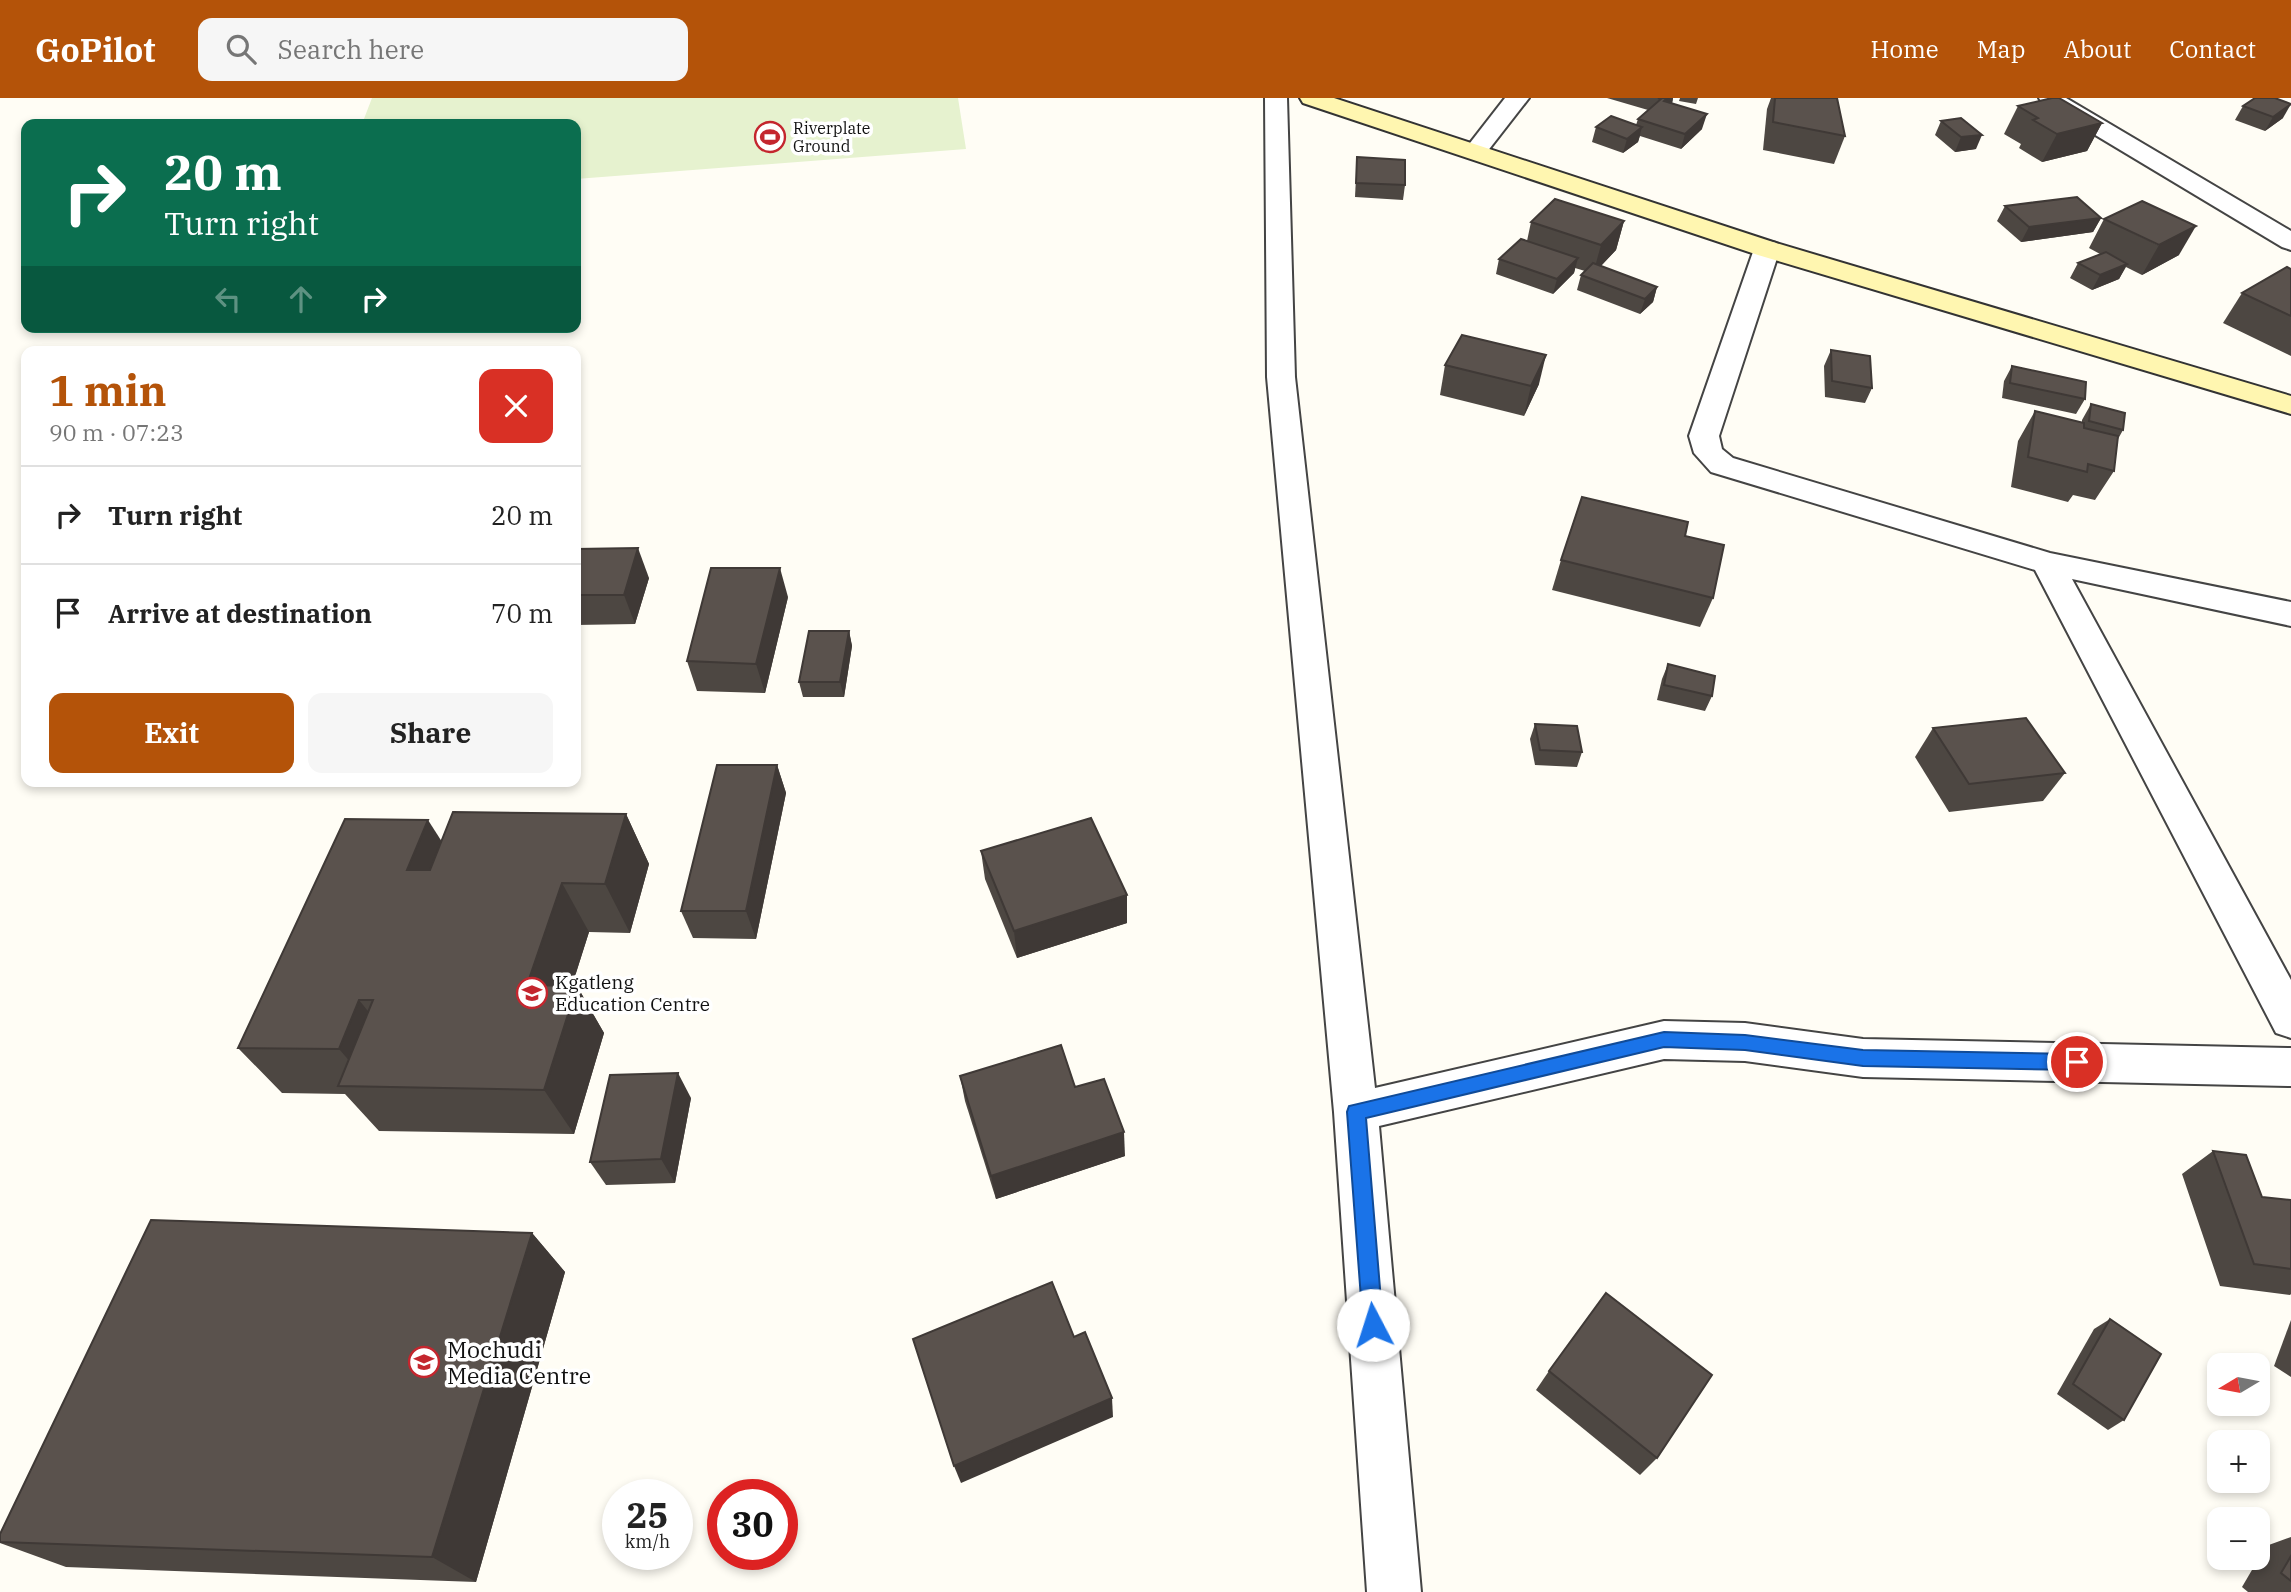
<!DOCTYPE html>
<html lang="en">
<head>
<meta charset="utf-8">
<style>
  :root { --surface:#fff; --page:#f6f6f6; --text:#222; --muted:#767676; --line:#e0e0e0; --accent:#b45309 }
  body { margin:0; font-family:"IBM Plex Serif",serif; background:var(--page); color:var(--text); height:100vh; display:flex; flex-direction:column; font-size:26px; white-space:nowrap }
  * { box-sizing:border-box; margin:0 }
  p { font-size:23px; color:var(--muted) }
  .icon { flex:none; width:38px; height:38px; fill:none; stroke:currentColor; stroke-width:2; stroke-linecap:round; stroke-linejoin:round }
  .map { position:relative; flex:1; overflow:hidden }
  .side { position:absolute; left:21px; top:248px; width:560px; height:441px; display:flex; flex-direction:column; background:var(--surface); border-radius:14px; box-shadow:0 4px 10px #0003 }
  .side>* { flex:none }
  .hud { position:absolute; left:21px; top:21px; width:560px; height:214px; border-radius:14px; box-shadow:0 4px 10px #0003; background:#0b6e4f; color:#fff; overflow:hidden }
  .needle { width:46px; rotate:260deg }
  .controls { position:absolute; left:2207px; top:1255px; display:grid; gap:14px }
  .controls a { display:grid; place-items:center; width:63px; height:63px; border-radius:14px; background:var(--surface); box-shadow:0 4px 10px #0003; font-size:35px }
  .speed { position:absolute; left:602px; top:1381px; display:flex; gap:14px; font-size:35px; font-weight:700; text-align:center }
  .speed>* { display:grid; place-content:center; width:91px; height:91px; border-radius:50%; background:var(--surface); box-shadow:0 4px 10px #0003; line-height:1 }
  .speed small { font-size:18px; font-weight:400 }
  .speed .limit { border:10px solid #d22; background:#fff; color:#111 }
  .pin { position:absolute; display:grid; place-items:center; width:60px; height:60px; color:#fff; margin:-30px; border:4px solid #fff; border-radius:50%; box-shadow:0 2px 7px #0007 }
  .me { position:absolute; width:77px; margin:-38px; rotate:355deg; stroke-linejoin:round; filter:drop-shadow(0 0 5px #0008) }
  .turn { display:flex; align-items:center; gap:24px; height:147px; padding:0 28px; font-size:32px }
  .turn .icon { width:91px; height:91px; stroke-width:2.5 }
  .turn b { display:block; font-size:49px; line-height:60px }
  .lanes { display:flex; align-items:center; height:66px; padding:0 28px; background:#0003; justify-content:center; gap:35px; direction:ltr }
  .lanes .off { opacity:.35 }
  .round { display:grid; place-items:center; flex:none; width:74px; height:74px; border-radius:14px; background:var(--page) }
  .summary { display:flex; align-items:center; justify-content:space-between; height:119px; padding:0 28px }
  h1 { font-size:42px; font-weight:800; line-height:52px; color:var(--accent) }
  .action { display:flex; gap:14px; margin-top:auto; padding:14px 28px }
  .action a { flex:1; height:80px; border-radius:14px; background:var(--accent); color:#fff; font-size:28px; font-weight:800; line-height:80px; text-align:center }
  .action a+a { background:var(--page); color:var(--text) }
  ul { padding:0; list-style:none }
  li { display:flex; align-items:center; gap:21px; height:98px; padding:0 28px; border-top:2px solid var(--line) }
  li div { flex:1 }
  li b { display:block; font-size:26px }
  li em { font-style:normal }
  header { display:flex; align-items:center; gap:42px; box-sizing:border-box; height:98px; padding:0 35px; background:var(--accent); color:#fff }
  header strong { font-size:33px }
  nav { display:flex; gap:38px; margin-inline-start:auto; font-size:24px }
  .search { width:490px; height:63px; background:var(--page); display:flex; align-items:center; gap:18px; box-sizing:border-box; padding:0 24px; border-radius:14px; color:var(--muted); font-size:26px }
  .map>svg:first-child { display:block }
  .pitch { fill:#e6f2cf }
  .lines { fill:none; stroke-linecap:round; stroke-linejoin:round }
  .street-casing { stroke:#444; stroke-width:4 }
  .secondary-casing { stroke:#333; stroke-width:4 }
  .street { fill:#fff; fill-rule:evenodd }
  .secondary { fill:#fff6b0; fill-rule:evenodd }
  .wall { fill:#4d4742 }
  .shaded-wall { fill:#3f3936 }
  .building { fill:#5a524d; stroke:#3f3936; stroke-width:2 }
  .route { fill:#1a73e8; stroke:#114b97; stroke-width:2 }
  .labels { text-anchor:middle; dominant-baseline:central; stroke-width:7; stroke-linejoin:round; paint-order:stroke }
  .far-poi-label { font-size:16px; fill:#111; stroke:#fff; text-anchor:start }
  .poi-label { font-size:19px; fill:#111; stroke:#fff; text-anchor:start }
  .near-poi-label { font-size:23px; fill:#111; stroke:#fff; text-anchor:start }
</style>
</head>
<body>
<header>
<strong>GoPilot</strong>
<div class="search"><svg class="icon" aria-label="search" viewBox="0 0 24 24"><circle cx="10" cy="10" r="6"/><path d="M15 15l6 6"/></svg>Search here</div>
<nav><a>Home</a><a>Map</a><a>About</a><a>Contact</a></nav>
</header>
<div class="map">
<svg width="2291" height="1494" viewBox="0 0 2291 1494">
  <rect width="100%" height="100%" fill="#fffdf5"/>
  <polygon class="pitch" points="372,0 958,0 966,51 576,81 576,26 362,26"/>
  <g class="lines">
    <g class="street-casing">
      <g id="street">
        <polygon points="1265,0 1287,0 1295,279 1375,990 1664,923 1745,925 1863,941 2291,950 2291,988 1863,979 1745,963 1664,961 1379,1028 1421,1494 1367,1494 1334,1014 1267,279"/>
        <polygon points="1505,0 1529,0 1483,59 1475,61 1467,59 1463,54"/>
        <polygon points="2039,0 2066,0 2291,133 2291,152 2282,149 2042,5"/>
        <polygon points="1767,143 1776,145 1780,151 1719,338 1722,351 1733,360 2050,455 2291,504 2291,528 2072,481 2291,882 2291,940 2276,935 2035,472 1711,374 1694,355 1689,338 1754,151 1758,145"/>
      </g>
    </g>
    <g class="secondary-casing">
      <polygon id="secondary" points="1300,0 1334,0 1776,145 2291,298 2291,316 1758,157 1303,5"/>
    </g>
    <use href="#street" class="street"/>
    <use href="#secondary" class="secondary"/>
  </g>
  <g class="wall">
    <polygon points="1607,0 1673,0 1672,5 1702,31 1681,51 1640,38 1638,44 1623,55 1592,44 1596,29 1636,27 1638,21 1648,12"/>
    <polygon points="1680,0 1698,0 1696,6 1679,3"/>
    <polygon points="1771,0 1837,0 1845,38 1834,66 1763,52 1767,11"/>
    <polygon points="2018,8 2102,25 2087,53 2042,64 2019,50 2021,46 2004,36"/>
    <polygon points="2243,8 2283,20 2265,33 2235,22"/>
    <polygon points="1941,23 1976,51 1955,54 1935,37"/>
    <polygon points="1357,59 1405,87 1403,102 1355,99"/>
    <polygon points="2005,108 2101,120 2093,134 2021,144 1997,123"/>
    <polygon points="2104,121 2179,157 2142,177 2126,169 2119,181 2092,192 2070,180 2078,165 2100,156 2089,150"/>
    <polygon points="1624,123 1616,152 1601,168 1657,189 1653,204 1640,216 1577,192 1581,177 1585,173 1575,170 1574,175 1553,196 1496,176 1499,161 1527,143 1531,124"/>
    <polygon points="2291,171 2291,258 2223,225 2242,195"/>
    <polygon points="1831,252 1872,290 1865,305 1825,299 1824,268"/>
    <polygon points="1445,267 1539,286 1524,318 1440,297"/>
    <polygon points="2012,268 2085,301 2076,316 2002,300 2004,283"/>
    <polygon points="2091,306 2123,332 2118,341 2114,373 2095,402 2073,397 2068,404 2011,389 2018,343 2035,313 2082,325 2082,322"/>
    <polygon points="1685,438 1713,500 1700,529 1552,492 1561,462"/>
    <polygon points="576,451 649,480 635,526 576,527"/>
    <polygon points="788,499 765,595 697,593 687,563"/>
    <polygon points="849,533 852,548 844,599 803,599 799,584"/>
    <polygon points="1668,566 1712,598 1705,613 1657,602 1662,581"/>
    <polygon points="1535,626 1582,654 1577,669 1535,667 1530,641"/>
    <polygon points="1933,630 2065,675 2043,703 1949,714 1915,659"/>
    <polygon points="777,667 786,695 756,841 693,840 681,813"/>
    <polygon points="308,684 368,684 367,686 309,686"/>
    <polygon points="386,684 461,684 460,688 388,688"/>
    <polygon points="626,716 649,766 630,835 589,834 572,888 577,888 604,935 574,1036 379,1033 345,996 282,995 238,950 442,743"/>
    <polygon points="981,753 1127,797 1127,825 1017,860 985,781"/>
    <polygon points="960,978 1075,989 1125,1058 996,1101 965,1003"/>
    <polygon points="691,1000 675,1085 606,1087 590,1064"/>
    <polygon points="2213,1053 2262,1099 2291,1102 2291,1196 2290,1197 2220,1188 2182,1076"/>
    <polygon points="532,1135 565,1174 476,1484 66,1469 0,1445 0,1436"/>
    <polygon points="2110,1221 2124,1322 2108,1332 2057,1296 2094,1231"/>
    <polygon points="2291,1222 2291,1279 2274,1268"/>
    <polygon points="1549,1273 1657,1360 1640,1377 1536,1292"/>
    <polygon points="2291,1439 2291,1494 2248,1494 2242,1489 2266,1448"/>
  </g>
  <g class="shaded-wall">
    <polygon points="1667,0 1673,0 1672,6 1664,3"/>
    <polygon points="2291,6 2283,20 2265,33 2273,19"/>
    <polygon points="1707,16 1702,31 1681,51 1685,36"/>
    <polygon points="2102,25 2087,53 2042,64 2057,36"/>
    <polygon points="1642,29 1638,44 1623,55 1627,41"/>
    <polygon points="1982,37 1976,51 1955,54 1961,39"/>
    <polygon points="2101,120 2093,134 2021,144 2029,129"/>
    <polygon points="1624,123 1616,152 1593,176 1601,147"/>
    <polygon points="2196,128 2179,157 2142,177 2159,147"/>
    <polygon points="1578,160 1574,175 1553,196 1557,181"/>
    <polygon points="2127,166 2119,181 2092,192 2100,177"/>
    <polygon points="1657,189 1653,204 1640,216 1645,201"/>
    <polygon points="1546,257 1539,286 1524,318 1531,288"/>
    <polygon points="638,450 649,480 635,526 624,497"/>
    <polygon points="780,470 788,499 765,595 756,566"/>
    <polygon points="849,533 852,548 844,599 840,584"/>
    <polygon points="777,667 786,695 756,841 746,813"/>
    <polygon points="626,716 649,766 630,835 605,786"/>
    <polygon points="428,722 460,772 407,772"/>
    <polygon points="562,785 589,834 557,934 527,887"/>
    <polygon points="1127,797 1127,825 1017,860 1014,833"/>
    <polygon points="577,888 604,935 574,1036 544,992"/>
    <polygon points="359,902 397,949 372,989 339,951"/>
    <polygon points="678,975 691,1000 675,1085 661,1061"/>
    <polygon points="1124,1034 1125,1058 996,1101 991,1078"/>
    <polygon points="532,1135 565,1174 476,1484 432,1459"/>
    <polygon points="1112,1300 1113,1319 961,1385 954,1368"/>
  </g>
  <g class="building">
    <polygon points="1658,0 1667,0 1664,3 1707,16 1685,36 1638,21 1661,1"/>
    <polygon points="1775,0 1837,0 1845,38 1773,24"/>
    <polygon points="2052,0 2059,0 2102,25 2057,36 2033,22 2038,20 2018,8"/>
    <polygon points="2255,0 2275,0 2291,6 2273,19 2243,8"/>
    <polygon points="1611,18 1642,29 1627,41 1596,29"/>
    <polygon points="1961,20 1982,37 1961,39 1941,23"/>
    <polygon points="1357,59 1405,62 1405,87 1356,85"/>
    <polygon points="2077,99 2101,120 2029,129 2005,108"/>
    <polygon points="1555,101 1624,123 1601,147 1531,124"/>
    <polygon points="2142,103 2196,128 2159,147 2104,121"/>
    <polygon points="1521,141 1578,160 1557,181 1499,161"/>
    <polygon points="2106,154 2127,166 2100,177 2078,165"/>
    <polygon points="1593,165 1657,189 1645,201 1581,177"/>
    <polygon points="2287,169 2291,171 2291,218 2242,195"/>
    <polygon points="1462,237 1546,257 1531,288 1445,267"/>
    <polygon points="1831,252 1870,258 1872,290 1832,283"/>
    <polygon points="2012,268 2086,284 2085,301 2010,285"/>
    <polygon points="2091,306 2125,315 2123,332 2089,323"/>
    <polygon points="2035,313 2084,325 2084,330 2118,338 2114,373 2088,366 2087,374 2028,359"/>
    <polygon points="1582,399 1688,424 1685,438 1724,447 1713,500 1561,462"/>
    <polygon points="638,450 624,497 576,497 576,451"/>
    <polygon points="711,470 780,470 756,566 687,563"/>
    <polygon points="809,533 849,533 840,584 799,584"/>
    <polygon points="1668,566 1715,578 1712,598 1664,587"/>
    <polygon points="2026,620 2065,675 1969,686 1933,630"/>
    <polygon points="1535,626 1577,628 1582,654 1540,652"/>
    <polygon points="717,667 777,667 746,813 681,813"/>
    <polygon points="453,714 626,716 605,786 562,785 527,887 577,888 544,992 338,988 373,902 359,902 339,951 238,950 345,721 428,722 407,772 430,772"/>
    <polygon points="1091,720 1127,797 1014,833 981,753"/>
    <polygon points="1061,947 1075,989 1104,981 1124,1034 991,1078 960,978"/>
    <polygon points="678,975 661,1061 590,1064 610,977"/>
    <polygon points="2213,1053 2246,1057 2262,1099 2291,1102 2291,1171 2254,1166"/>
    <polygon points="151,1122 532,1135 432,1459 0,1444 0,1436"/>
    <polygon points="1052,1184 1074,1239 1085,1234 1112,1300 954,1368 913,1241"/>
    <polygon points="1606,1195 1712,1277 1657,1360 1549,1273"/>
    <polygon points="2110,1221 2161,1256 2124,1322 2073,1286"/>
    <polygon points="2291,1458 2291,1483 2281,1475"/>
  </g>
  <polygon class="route" points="1664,934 1745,937 1863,952 2077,956 2083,959 2086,964 2083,970 2077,972 1863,968 1745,952 1664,949 1366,1020 1383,1227 1380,1234 1373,1237 1366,1234 1363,1227 1347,1014 1349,1008"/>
  <defs>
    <g id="stadium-ring" transform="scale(1.575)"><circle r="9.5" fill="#fff" stroke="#c4262e" stroke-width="1.5"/><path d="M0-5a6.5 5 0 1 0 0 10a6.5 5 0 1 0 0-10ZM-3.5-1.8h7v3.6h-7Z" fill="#c4262e"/></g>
    <g id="school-ring" transform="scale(1.575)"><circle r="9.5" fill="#fff" stroke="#c4262e" stroke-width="1.5"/><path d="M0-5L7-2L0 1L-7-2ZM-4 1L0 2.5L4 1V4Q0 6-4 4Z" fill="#c4262e"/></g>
  </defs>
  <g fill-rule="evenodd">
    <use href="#stadium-ring" x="770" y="39"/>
    <use href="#school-ring" x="532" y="895"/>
    <use href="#school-ring" x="424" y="1264"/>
  </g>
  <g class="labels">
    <g class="far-poi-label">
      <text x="793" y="30">Riverplate<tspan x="793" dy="18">Ground</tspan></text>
    </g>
    <g class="poi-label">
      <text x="555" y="884">Kgatleng<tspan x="555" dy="22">Education Centre</tspan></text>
    </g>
    <g class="near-poi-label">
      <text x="447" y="1251">Mochudi<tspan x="447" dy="26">Media Centre</tspan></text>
    </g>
  </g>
</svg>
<div class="controls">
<a><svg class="needle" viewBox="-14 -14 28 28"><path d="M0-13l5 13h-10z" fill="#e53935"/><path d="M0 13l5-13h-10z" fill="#767676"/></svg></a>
<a>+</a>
<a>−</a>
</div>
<div class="speed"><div>25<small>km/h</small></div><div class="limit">30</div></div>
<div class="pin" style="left:2077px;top:964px;background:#d93025"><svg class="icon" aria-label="arrive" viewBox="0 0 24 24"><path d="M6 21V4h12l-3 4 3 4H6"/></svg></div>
<svg class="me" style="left:1373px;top:1227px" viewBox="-20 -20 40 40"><circle r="19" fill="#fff"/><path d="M0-13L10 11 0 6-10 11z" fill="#1a73e8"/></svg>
<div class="hud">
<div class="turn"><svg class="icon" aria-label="right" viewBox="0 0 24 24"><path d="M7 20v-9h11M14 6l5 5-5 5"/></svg><div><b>20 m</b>Turn right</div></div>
<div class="lanes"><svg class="icon off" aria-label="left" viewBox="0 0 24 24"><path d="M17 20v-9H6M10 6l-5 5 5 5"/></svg><svg class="icon off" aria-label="ahead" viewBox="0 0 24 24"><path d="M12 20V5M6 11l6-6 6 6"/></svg><svg class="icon" aria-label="right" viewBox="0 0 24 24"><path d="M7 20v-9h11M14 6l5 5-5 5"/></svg></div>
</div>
<section class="side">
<div class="summary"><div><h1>1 min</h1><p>90 m · 07:23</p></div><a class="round" style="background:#d93025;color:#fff"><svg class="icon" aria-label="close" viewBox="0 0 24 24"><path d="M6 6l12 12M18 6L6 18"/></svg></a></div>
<ul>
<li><svg class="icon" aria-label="right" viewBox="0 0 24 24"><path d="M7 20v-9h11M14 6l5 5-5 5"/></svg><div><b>Turn right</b></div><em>20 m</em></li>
<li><svg class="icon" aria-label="arrive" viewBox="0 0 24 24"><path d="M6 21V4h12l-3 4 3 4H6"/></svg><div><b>Arrive at destination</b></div><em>70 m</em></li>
</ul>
<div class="action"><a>Exit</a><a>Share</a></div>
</section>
</div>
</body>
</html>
